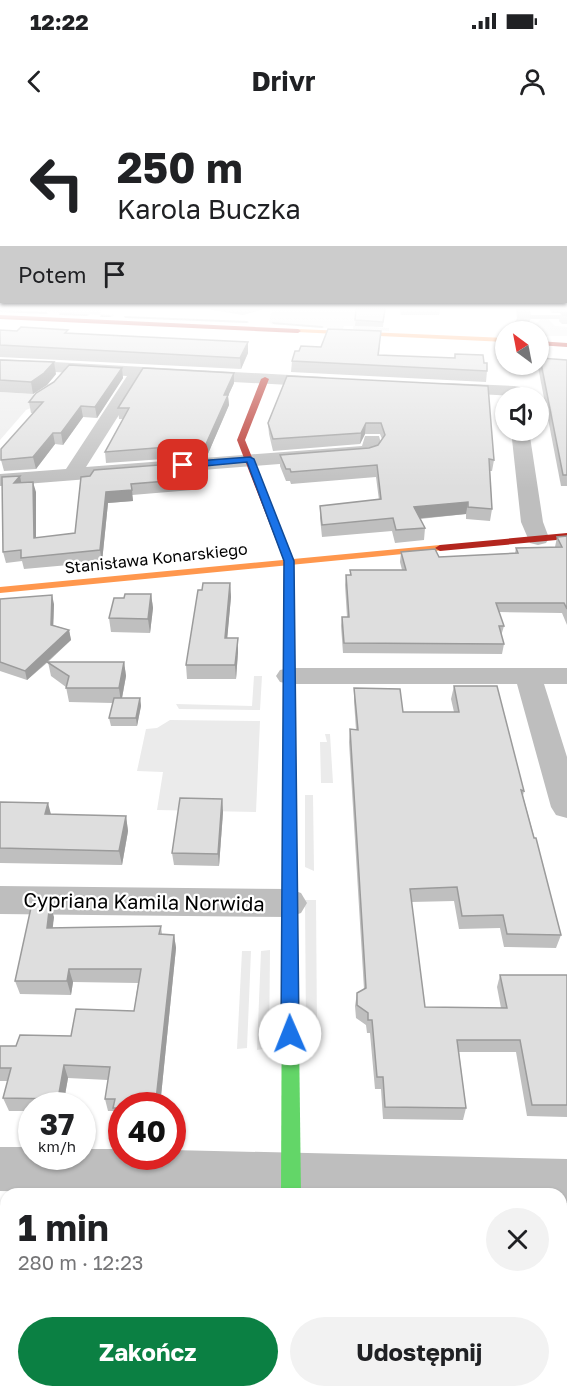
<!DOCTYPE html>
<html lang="pl">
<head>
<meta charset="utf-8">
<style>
  :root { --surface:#fff; --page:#f2f2f2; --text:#202124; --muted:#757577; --accent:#0b8043 }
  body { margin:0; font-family:"Golos Text",sans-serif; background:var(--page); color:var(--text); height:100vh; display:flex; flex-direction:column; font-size:22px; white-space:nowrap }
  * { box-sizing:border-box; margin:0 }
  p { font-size:20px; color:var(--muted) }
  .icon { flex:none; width:33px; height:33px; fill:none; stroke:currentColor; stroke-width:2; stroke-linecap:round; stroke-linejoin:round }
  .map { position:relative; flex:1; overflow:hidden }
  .side { position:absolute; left:0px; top:1068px; width:567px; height:210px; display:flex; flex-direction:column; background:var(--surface); border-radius:18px 18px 0 0; box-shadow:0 2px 4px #0004 }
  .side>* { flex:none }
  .banner { position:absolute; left:0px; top:0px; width:567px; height:183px; box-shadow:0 2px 4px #0004; background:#fff; color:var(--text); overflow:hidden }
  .needle { width:39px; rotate:328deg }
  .tools { position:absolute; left:495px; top:201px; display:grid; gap:12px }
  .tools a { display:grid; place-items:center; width:54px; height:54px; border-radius:50%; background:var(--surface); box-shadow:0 2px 4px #0004; font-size:30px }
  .speed { position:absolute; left:18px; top:972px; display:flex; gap:12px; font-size:30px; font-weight:700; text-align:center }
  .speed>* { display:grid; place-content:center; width:78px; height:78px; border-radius:50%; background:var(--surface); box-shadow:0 2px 4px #0004; line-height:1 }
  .speed small { font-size:15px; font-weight:400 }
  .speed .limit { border:9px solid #d22; background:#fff; color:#111 }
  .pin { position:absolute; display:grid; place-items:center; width:51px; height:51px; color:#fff; margin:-26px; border-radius:12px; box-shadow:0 3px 9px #0006 }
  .me { position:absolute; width:66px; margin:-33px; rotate:359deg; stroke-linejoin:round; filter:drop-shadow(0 0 4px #0008) }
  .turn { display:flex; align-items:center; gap:21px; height:126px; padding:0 18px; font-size:27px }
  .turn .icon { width:78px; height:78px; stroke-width:2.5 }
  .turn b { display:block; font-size:42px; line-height:51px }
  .then { display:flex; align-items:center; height:57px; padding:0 18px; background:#0003; gap:12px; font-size:22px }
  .round { display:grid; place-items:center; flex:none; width:63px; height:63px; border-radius:32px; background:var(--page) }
  .head { display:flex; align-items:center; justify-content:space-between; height:102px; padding:0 18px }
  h1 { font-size:36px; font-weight:700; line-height:45px }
  .action { display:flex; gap:12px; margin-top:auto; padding:12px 18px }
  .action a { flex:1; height:69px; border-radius:36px; background:var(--accent); color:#fff; font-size:24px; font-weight:700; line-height:69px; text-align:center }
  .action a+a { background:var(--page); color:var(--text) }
  .status { display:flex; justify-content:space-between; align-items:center; height:42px; padding:0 30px; background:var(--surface); direction:ltr }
  .status svg { height:16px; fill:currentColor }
  header { display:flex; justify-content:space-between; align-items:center; height:78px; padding:0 18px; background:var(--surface); font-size:27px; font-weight:700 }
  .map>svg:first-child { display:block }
  .green { fill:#ebebeb }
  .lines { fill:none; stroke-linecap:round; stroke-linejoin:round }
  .stream { fill:#bdbdbd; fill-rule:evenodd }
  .lane { fill:#bebebe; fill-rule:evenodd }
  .street { fill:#bebebe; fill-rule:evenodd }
  .fast { fill:#63d668; fill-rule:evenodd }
  .slow { fill:#ff974d; fill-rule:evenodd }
  .jam { fill:#b3261e; fill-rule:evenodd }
  .wall { fill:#bfbfbf }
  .shaded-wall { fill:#9b9b9b }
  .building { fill:#dedede; stroke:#9b9b9b; stroke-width:1.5 }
  .route { fill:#1a73e8; stroke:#114b97; stroke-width:1.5 }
  .labels { text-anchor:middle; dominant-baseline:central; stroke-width:4.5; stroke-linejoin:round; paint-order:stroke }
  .far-street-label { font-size:16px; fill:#000; stroke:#fff }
  .street-label { font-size:20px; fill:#000; stroke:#fff }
</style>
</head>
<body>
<div class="status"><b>12:22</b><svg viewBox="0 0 49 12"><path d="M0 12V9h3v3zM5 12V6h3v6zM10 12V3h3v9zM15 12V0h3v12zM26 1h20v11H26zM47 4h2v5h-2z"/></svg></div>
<header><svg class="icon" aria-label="back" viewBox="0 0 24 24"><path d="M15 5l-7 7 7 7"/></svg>Drivr<svg class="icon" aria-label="person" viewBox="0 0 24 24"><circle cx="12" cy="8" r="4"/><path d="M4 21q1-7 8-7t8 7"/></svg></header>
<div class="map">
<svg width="567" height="1278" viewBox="0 0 567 1278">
  <rect width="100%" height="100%" fill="#fff"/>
  <g class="green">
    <polygon points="47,189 103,189 100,194 114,195 113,197 90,194 89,196 50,192 0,192 45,192"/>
    <polygon points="272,189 355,189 355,206 389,208 389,211 353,209 353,206 344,206 343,209 271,204 269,203"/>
    <polygon points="541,199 548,199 555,206 567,207 567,216 539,216 538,212 528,211"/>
    <polygon points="0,272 47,275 33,287 26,290 0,320"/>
    <polygon points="254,556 262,556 260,590 179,589 176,584 252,586"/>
    <polygon points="170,600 260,601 256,692 157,690 163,652 137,651 146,609 157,608"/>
    <polygon points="325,614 330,614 333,663 321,663 320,622 327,622"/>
    <polygon points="305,675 313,675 314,751 305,747"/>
    <polygon points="305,780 316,780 317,911 306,912"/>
    <polygon points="270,830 269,928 257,930 261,831"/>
    <polygon points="242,831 251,831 247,928 237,929"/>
  </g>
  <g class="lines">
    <g class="stream">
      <polygon points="0,190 46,192 48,193 46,194 0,192"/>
      <polygon points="60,193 87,194 89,195 87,196 59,195"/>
      <polygon points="101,195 112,196 110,197 100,197"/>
      <polygon points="124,196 247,201 249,202 247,203 125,198"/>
      <polygon points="272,202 322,206 324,207 322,208 273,204"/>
    </g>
    <g class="lane">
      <polygon points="206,189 264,189 243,195"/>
      <polygon points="524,195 567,195 567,199 521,199"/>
    </g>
    <g class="street">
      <polygon points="516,189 530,189 531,198 525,212 510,212 517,198"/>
      <polygon points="0,239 325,257 333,262 325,267 143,257 86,347 362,326 365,316 379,316 382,327 375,335 368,337 0,366 0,354 66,349 127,256 0,249"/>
      <polygon points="448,263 514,266 520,267 523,271 520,275 514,276 442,272 439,268 442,264"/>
      <polygon points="511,310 529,310 543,402 549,418 546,423 538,425 530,423 521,402"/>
      <polygon points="290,548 567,548 567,564 544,564 567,637 567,698 556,695 551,687 517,564 290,564 280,562 276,556 280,550"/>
      <polygon points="0,766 289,769 301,773 307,783 301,793 289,797 0,794"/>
      <polygon points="0,1027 32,1027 32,1036 82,1036 82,1029 122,1029 122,1036 172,1036 172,1030 567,1039 567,1083 561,1083 561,1074 131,1074 0,1071"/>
      <polygon points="260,1272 312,1272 311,1278 259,1278"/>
    </g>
    <polygon class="fast" points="289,591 295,595 301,1074 281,1074 283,595"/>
    <g class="slow">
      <polygon points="298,209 506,218 506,222 296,212"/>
      <polygon points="440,425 444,426 444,430 0,473 0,467"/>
    </g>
    <g class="jam">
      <polygon points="0,195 298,209 301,211 298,213 0,199"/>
      <polygon points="538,221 567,223 567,227 538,225"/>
      <polygon points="265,257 269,259 245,320 294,441 295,595 289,599 283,595 284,441 237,320 261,259"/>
      <polygon points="567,413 567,419 440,431 435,428 440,425"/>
    </g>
  </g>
  <g class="wall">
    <polygon points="356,189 385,189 383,207 355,206"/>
    <polygon points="400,189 440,189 439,195 401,195"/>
    <polygon points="549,189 567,189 567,204 562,204 559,201 561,193 552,193"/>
    <polygon points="0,210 69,214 248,233 241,249 0,237"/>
    <polygon points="380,222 379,235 484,243 487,251 486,262 291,252 292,241 299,231 321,227"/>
    <polygon points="540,238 567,240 567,366 561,366 538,247"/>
    <polygon points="0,240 56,254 47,265 33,274 0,272"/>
    <polygon points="122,248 123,258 97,298 83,297 63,325 55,324 36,349 4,351 1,340 33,293 31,293 29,282"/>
    <polygon points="234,253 234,263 228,276 229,285 207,336 106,343 105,332 123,299 119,299 118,288"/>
    <polygon points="287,256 494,340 492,351 490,351 492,389 490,401 466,399 466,394 420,399 425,408 424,420 395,423 392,411 322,417 320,398 320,386 379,380 376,357 291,364 290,361 286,361 280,346 280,335 369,328 378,325 382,319 380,314 365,314 360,324 273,331 269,314 268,303"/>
    <polygon points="198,342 199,353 192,370 132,375 133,381 108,383 102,442 24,449 22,441 6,443 3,432 20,356 21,363 36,372 36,418 75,413 81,357"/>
    <polygon points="567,416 567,505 562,493 499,492 504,506 501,516 504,524 502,534 343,533 341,506 342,497 347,497 345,465 346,455 350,455 350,450 402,450 400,442 401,432 439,437 515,433 516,428 555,427 557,417"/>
    <polygon points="230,463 231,477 227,518 238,518 238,532 236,559 187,559 186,545 202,470"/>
    <polygon points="151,474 153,488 150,513 111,512 109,498 124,478"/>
    <polygon points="0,479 54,484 53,505 69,510 71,520 48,542 124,542 126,556 122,578 140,578 141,586 137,606 111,606 109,598 113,583 69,582 66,567 51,556 48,542 27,560 0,551"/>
    <polygon points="454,566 524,671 523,676 561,815 556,828 504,827 500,808 459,809 454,781 411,782 425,887 501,888 497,867 500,855 567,855 567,997 527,996 516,932 459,932 466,988 463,1000 383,999 381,969 375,969 370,913 367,913 366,905 356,898 355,886 357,873 364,869 349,622 350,609 356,610 354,581 354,568 403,592 454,592 451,579"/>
    <polygon points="222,679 223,692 219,746 174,745 172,733"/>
    <polygon points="0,682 51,695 126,696 128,711 122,745 0,743"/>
    <polygon points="54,797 52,808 161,806 162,814 174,815 176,828 160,986 122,986 122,1000 116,1000 114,991 108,991 105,979 108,960 68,958 63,986 32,986 32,991 9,991 3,978 8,961 0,961 0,926 16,926 71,916 134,891 138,863 73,862 71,875 20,874 15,861"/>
    <rect x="0" y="1112" width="6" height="73"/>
    <polygon points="561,1123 567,1123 567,1202 566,1202 561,1177"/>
    <rect x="388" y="1272" width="78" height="6"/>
  </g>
  <g class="shaded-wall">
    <polygon points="248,222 248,233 241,249 240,238"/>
    <polygon points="54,242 56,254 47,265 33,274 31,262"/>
    <polygon points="122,248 123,258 97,298 95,287"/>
    <polygon points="234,253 234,263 228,276 229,285 207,336 206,324 224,275"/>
    <polygon points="81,286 83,297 63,325 61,313"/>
    <polygon points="366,303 365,314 360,324 361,313"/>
    <polygon points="53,313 55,324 36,349 33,337"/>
    <polygon points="198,342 199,353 192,370 191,359"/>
    <polygon points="20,356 22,367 14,363"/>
    <polygon points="33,362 36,372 36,429 34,418"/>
    <polygon points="132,370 133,381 108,383 102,442 100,430 106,372"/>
    <polygon points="468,382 466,394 413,399 414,387"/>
    <polygon points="230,463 231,477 226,532 225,518"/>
    <polygon points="151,474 153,488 150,513 148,499"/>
    <polygon points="52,475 54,484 53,514 51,505"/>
    <polygon points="69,510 71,520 27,560 25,551"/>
    <polygon points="238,518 238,532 236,559 235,545"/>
    <polygon points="124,542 126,556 121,583 119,568"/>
    <polygon points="140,578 141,586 137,606 136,598"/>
    <polygon points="222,679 223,692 219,746 218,734"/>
    <polygon points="48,683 52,698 45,694"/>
    <polygon points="126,696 128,711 122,745 119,731"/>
    <polygon points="50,783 54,797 51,822 47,808"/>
    <polygon points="174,815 176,828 160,986 158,986 156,980"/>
    <polygon points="69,849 73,862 71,875 67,861"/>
    <polygon points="64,945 68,958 63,986 60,986 58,979"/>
  </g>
  <g class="building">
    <polygon points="356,189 385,189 383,202 355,200"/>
    <polygon points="561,193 567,193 567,195 563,195"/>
    <polygon points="21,207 68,210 65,213 248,222 240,238 0,225 0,210 17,211"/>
    <polygon points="328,209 381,211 378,235 455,238 455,234 483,235 484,243 487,243 487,251 292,241 295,231 299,231 301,226 321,227"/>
    <polygon points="540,238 567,240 567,355 563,355"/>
    <polygon points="0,240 54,242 44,253 31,262 0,260"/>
    <polygon points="69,245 122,248 95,287 81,286 61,313 53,313 33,337 1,340 1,329 43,282 29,282 36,273 54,262"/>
    <polygon points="143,248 234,253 224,275 228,275 206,324 105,332 129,288 118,288"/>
    <polygon points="287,256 488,266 494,340 489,339 492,389 468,387 468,382 414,387 425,408 396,410 393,398 322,405 320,386 381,379 377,345 291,352 290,349 286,349 280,335 369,328 378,325 385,315 381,303 366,303 361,313 273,319 268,303"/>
    <polygon points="198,342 191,359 131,364 132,370 106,372 100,430 21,438 21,430 3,432 2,357 20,356 14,363 33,362 34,418 75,413 81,357 90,356 94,350"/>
    <polygon points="567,416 567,489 564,483 496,483 504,506 499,506 504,524 344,523 342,497 349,497 346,455 351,455 350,450 406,450 401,432 435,429 439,437 518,433 516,428 562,427 557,417"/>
    <polygon points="203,463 230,463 225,518 238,518 235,545 186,545 198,470 202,470"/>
    <polygon points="125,474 151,474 148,499 109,498 114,478 124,478"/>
    <polygon points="52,475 51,505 69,510 25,551 0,542 0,479"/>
    <polygon points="47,542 124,542 119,568 66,568 69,556"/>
    <polygon points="454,566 497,566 524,671 521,670 534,718 536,718 561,815 507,814 503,795 462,796 457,767 410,769 425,887 507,888 500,855 567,855 567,985 532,985 520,920 457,920 466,988 385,987 383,957 377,957 372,900 368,900 368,893 357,885 357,873 366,868 350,609 358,610 354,568 400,569 403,592 459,592"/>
    <polygon points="114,578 140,578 136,598 109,598"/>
    <polygon points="180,678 222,679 218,734 172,733"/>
    <polygon points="0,682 48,683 45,694 126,696 119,731 0,728"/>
    <polygon points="32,783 50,783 47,808 161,806 159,814 174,815 156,980 137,979 135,986 122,986 122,988 113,988 115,979 105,979 110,947 64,945 58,979 3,978 11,948 0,948 0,926 16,926 20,915 71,916 76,889 134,891 141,849 69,849 67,861 15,861"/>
    <polygon points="0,1112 6,1112 6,1175 0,1174"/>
    <polygon points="561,1123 567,1123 567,1162 561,1133"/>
    <rect x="391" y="1272" width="75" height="6"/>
  </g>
  <linearGradient id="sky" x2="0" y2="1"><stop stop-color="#97b8d7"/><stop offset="0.51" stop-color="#fff"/><stop offset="1" stop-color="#fff" stop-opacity="0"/></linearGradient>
  <rect width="567" height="368" fill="url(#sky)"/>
  <polygon class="route" points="250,337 254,339 294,441 299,914 296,920 290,922 284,920 281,914 284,441 247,342 183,348 179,345 183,342"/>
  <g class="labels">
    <g class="far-street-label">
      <text transform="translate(156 438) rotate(-6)">Stanisława Konarskiego</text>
    </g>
    <g class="street-label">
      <text transform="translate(144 781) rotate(1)">Cypriana Kamila Norwida</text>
    </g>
  </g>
</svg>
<div class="tools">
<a><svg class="needle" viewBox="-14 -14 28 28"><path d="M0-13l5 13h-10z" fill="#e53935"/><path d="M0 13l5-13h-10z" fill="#757577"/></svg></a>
<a><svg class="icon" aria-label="sound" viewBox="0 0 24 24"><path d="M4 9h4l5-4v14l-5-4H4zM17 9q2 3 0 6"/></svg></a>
</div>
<div class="speed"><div>37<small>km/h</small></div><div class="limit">40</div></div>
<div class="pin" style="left:183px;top:345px;background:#d93025"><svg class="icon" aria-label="arrive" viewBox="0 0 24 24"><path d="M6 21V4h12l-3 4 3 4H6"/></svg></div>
<svg class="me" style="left:290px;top:914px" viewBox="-20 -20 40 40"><circle r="19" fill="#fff"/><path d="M0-13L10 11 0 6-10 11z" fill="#1a73e8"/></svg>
<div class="banner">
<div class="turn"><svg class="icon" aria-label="left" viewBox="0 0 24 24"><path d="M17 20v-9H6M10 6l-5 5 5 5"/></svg><div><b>250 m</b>Karola Buczka</div></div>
<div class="then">Potem<svg class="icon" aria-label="arrive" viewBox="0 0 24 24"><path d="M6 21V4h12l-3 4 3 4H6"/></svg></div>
</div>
<section class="side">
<div class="head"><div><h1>1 min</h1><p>280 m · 12:23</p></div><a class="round"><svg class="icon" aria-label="close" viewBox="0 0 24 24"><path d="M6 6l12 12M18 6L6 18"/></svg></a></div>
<div class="action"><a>Zakończ</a><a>Udostępnij</a></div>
</section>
</div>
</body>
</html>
